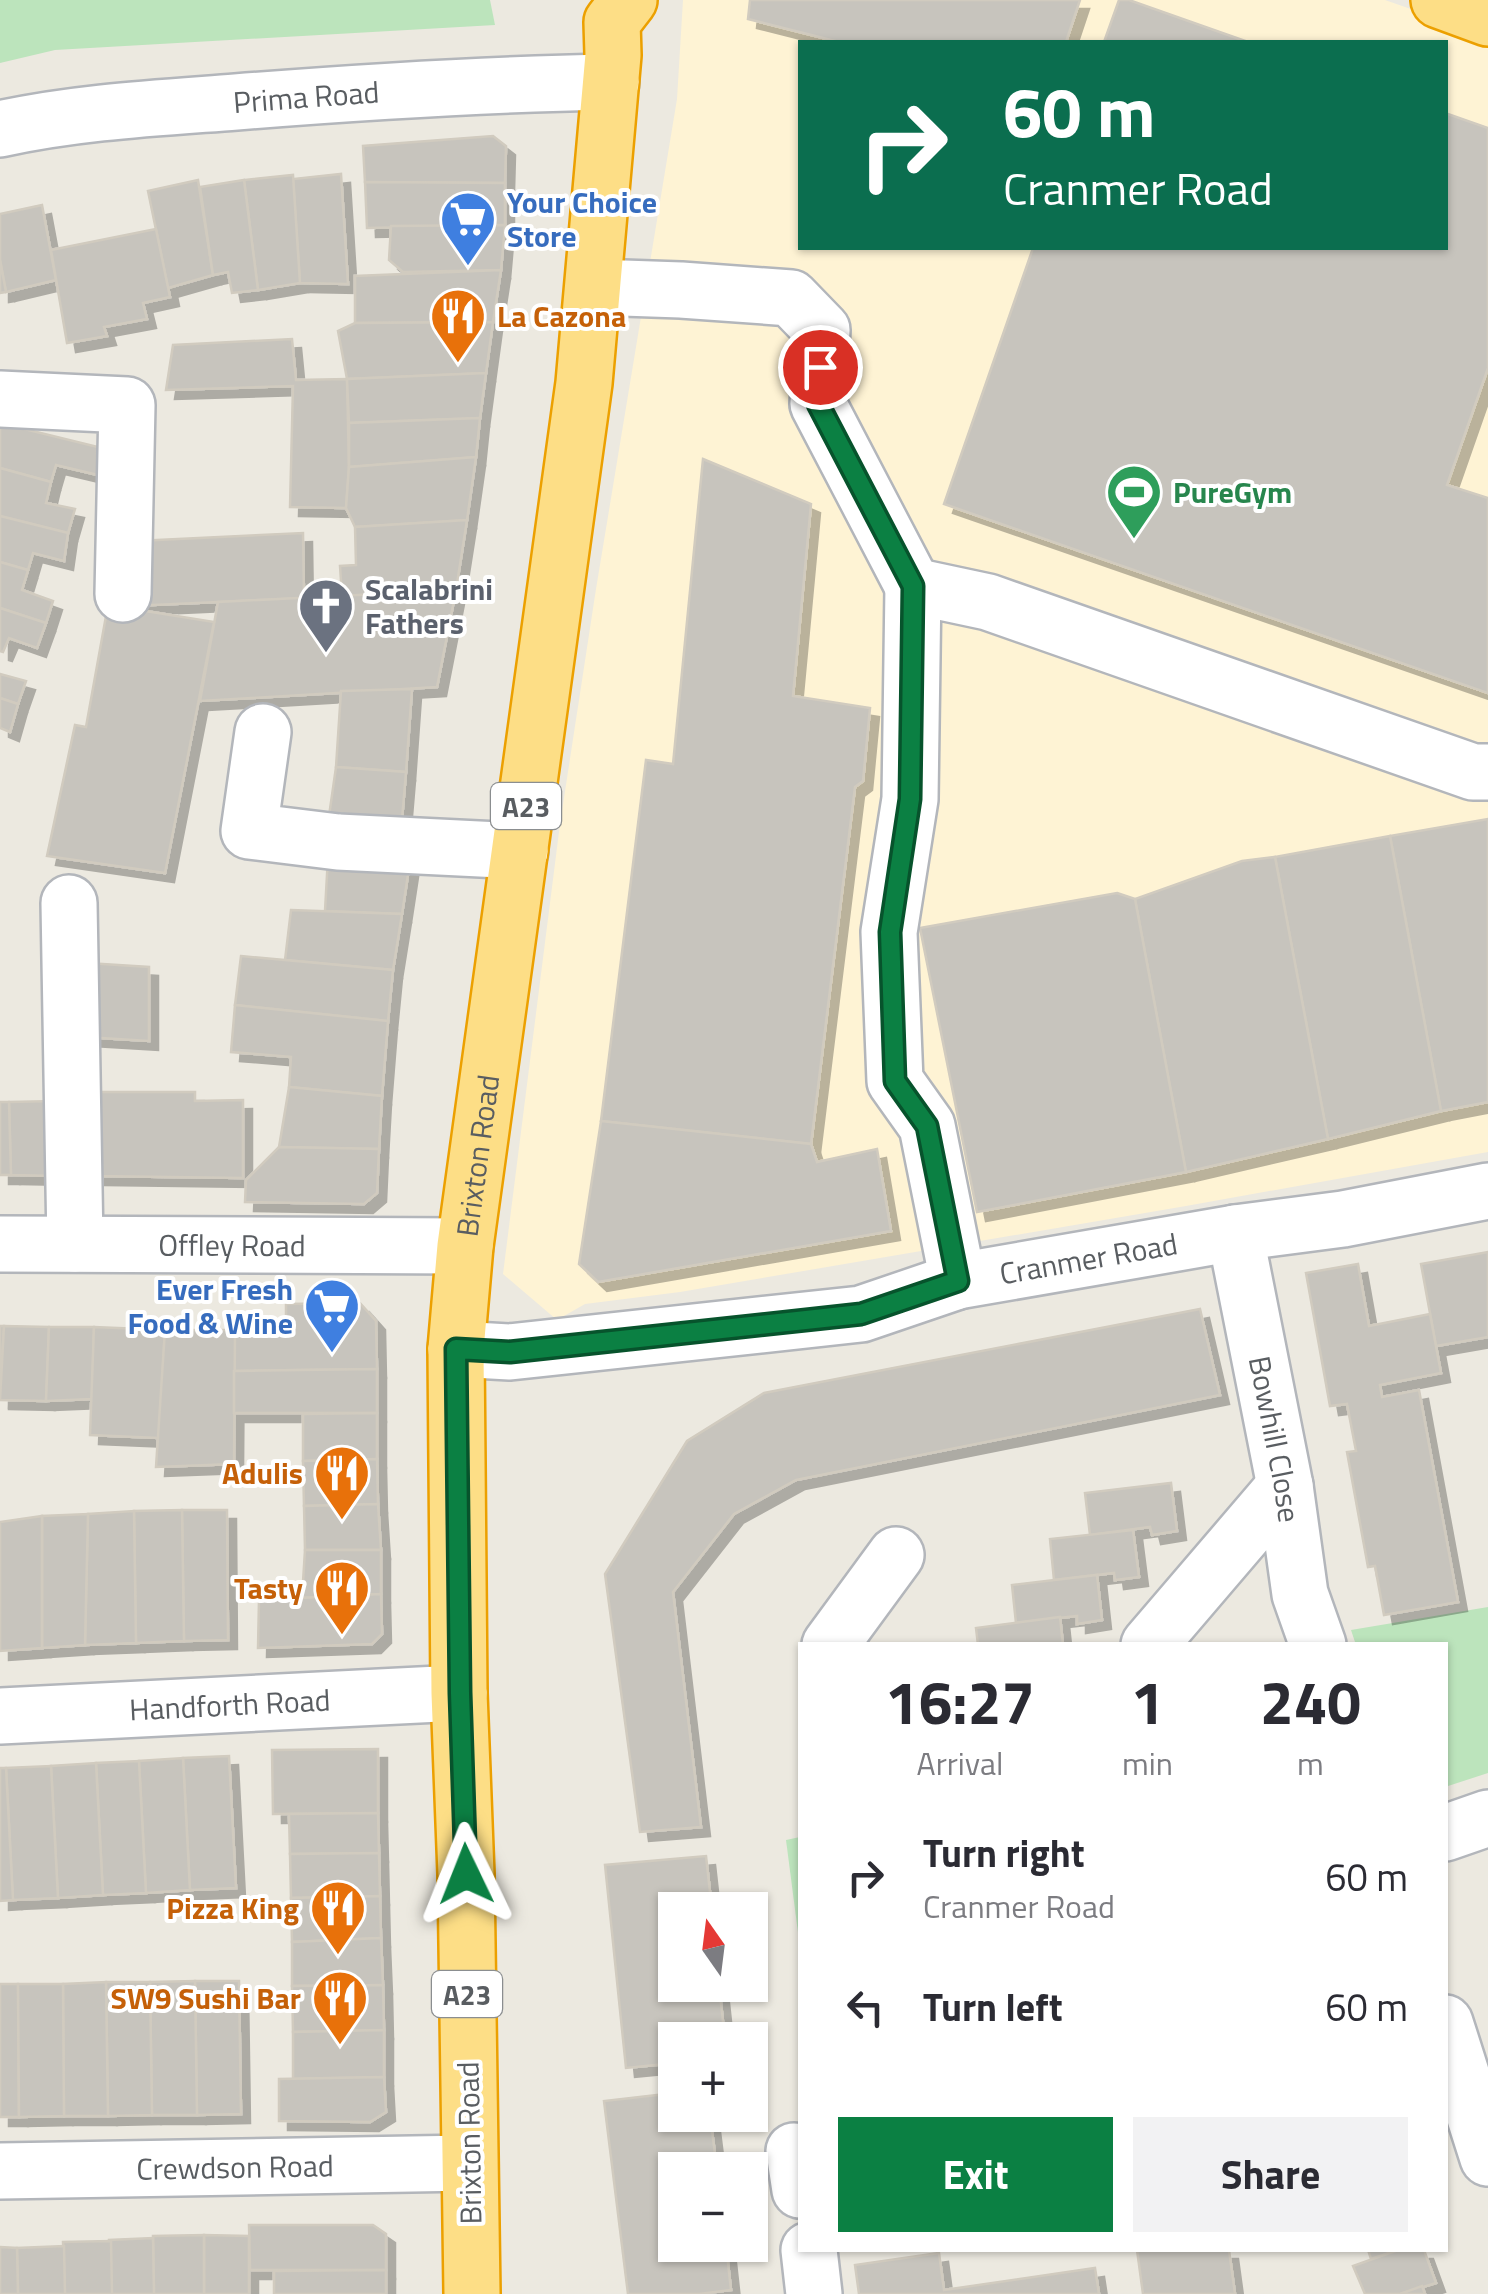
<!DOCTYPE html>
<html lang="en">
<head>
<meta charset="utf-8">
<style>
  :root { --surface:#fff; --page:#f2f2f3; --text:#2b2b33; --muted:#7c7c81; --accent:#0b8043 }
  body { margin:0; font-family:"Titillium Web",sans-serif; background:var(--page); color:var(--text); height:100vh; display:flex; flex-direction:column; font-size:38px; white-space:nowrap }
  * { box-sizing:border-box; margin:0 }
  p { font-size:32px; color:var(--muted) }
  .icon { flex:none; width:55px; height:55px; fill:none; stroke:currentColor; stroke-width:2; stroke-linecap:round; stroke-linejoin:round }
  .map { position:relative; flex:1; overflow:hidden }
  .side { position:absolute; left:798px; top:1642px; width:650px; height:610px; display:flex; flex-direction:column; background:var(--surface); border-radius:0px; box-shadow:0 2px 8px #0004 }
  .side>* { flex:none }
  .hud { position:absolute; left:798px; top:40px; width:650px; height:210px; border-radius:0px; box-shadow:0 2px 8px #0004; background:#0b6e4f; color:#fff; overflow:hidden }
  .needle { width:65px; rotate:346deg }
  .buttons { position:absolute; left:658px; top:1892px; display:grid; gap:20px }
  .buttons a { display:grid; place-items:center; width:110px; height:110px; border-radius:0px; background:var(--surface); box-shadow:0 2px 8px #0004; font-size:50px }
  .pin { position:absolute; display:grid; place-items:center; width:85px; height:85px; color:#fff; margin:-42px; border:5px solid #fff; border-radius:50%; box-shadow:0 2px 10px #0007 }
  .me { position:absolute; width:110px; margin:-55px; rotate:358deg; stroke-linejoin:round; filter:drop-shadow(0 0 8px #0008) }
  .turn { display:flex; align-items:center; gap:35px; height:210px; padding:0 40px; font-size:45px }
  .turn .icon { width:130px; height:130px; stroke-width:2.5 }
  .turn b { display:block; font-size:70px; line-height:85px }
  .eta { display:flex; justify-content:space-evenly; align-items:center; height:170px; text-align:center }
  .eta b { font-size:60px; font-weight:700; line-height:70px }
  .button { display:flex; gap:20px; margin-top:auto; padding:20px 40px }
  .button a { flex:1; height:115px; border-radius:0px; background:var(--accent); color:#fff; font-size:40px; font-weight:700; line-height:115px; text-align:center }
  .button a+a { background:var(--page); color:var(--text) }
  ul { padding:0; list-style:none }
  li { display:flex; align-items:center; gap:30px; height:130px; padding:0 40px }
  li div { flex:1 }
  li b { display:block; font-size:38px }
  li em { font-style:normal }
  .map>svg:first-child { display:block }
  .commercial { fill:#fef3d4; fill-rule:evenodd }
  .green { fill:#bce4bc }
  .building { fill:#c7c4bd; stroke:#d1cbbf; stroke-width:2.5; filter:url(#shadow) }
  .lines { fill:none; stroke-linecap:round; stroke-linejoin:round }
  .minor-casing { stroke:#b3b6bb; stroke-width:60 }
  .highway-casing { stroke:#eca000; stroke-width:60 }
  .minor { stroke:#fff; stroke-width:55 }
  .highway { stroke:#fdde86; stroke-width:55 }
  .route-casing { stroke:#07532c; stroke-width:25 }
  .route { stroke:#0b8043; stroke-width:18 }
  .labels { text-anchor:middle; dominant-baseline:central; stroke-width:8; stroke-linejoin:round; paint-order:stroke }
  .shield { fill:#fff; stroke:#8b8e90; stroke-width:2.5 }
  .shield-label { font-size:28px; font-weight:bold; fill:#595d61 }
  .street-label { font-size:30px; fill:#595d61; stroke:#fff }
  .shop-label { font-size:30px; font-weight:bold; fill:#366cbe; stroke:#fff; text-anchor:start }
  .food-label { font-size:30px; font-weight:bold; fill:#c56008; stroke:#fff; text-anchor:end }
  .leisure-label { font-size:30px; font-weight:bold; fill:#27864d; stroke:#fff; text-anchor:start }
  .worship-label { font-size:30px; font-weight:bold; fill:#5b616d; stroke:#fff; text-anchor:start }
</style>
</head>
<body>
<div class="map">
<svg width="1488" height="2294" viewBox="0 0 1488 2294">
  <defs>
    <filter id="shadow"><feDropShadow dx="9" dy="9" stdDeviation="0" flood-color="#0004"/></filter>
  </defs>
  <rect width="100%" height="100%" fill="#ece9e0"/>
  <path class="commercial" d="M 683,0 L 1385,0 L 1488,36 L 1488,1152 L 1186,1206 L 680,1292 L 585,1304 L 557,1320 L 503,1274 L 560,824 L 596,589 L 677,99 ZM 800,42 L 1445,42 L 1445,248 L 800,248 Z"/>
  <g class="green">
    <polygon points="0,0 490,0 495,25 55,50 0,63"/>
    <polygon points="1488,1607 1488,1773 1445,1787 1445,1645 1356,1645 1351,1630"/>
    <polygon points="800,1837 800,1948 786,1840"/>
  </g>
  <g class="building">
    <polygon points="750,0 1080,0 1066,42 839,42 748,19"/>
    <polygon points="1119,0 1129,0 1248,42 1104,42"/>
    <polygon points="1445,113 1488,128 1488,368 1447,485 1488,498 1488,693 944,504 1033,248 1445,248"/>
    <polygon points="493,136 506,146 505,183 365,182 363,146"/>
    <polygon points="341,174 348,284 300,283 293,179"/>
    <polygon points="293,175 300,283 258,290 244,180"/>
    <polygon points="198,180 213,275 168,288 148,191"/>
    <polygon points="244,180 258,290 232,293 228,272 213,275 200,187"/>
    <polygon points="365,182 505,183 505,225 367,228"/>
    <polygon points="42,205 56,280 6,292 0,260 0,214"/>
    <polygon points="505,225 501,270 403,272 389,260 391,226"/>
    <polygon points="156,229 170,297 143,303 147,319 104,327 107,336 67,343 51,250"/>
    <polygon points="0,260 6,292 0,293"/>
    <polygon points="501,270 493,322 355,323 355,276"/>
    <polygon points="493,322 486,373 347,379 338,331 355,323"/>
    <polygon points="292,339 296,380 347,379 349,467 346,508 290,507 293,386 166,390 173,345"/>
    <polygon points="486,373 480,418 349,423 347,379"/>
    <polygon points="480,418 476,457 349,467 349,423"/>
    <polygon points="0,423 110,450 115,479 56,465 51,482 0,468"/>
    <polygon points="476,457 467,520 355,527 346,508 349,467"/>
    <polygon points="703,459 811,504 793,696 870,708 863,781 855,787 811,1144 601,1121 646,760 673,764"/>
    <polygon points="0,468 51,482 46,503 75,509 68,533 0,516"/>
    <polygon points="0,516 68,533 64,561 33,553 28,570 0,562"/>
    <polygon points="467,520 456,590 342,596 340,566 356,565 355,527"/>
    <polygon points="303,533 304,598 131,606 137,541"/>
    <polygon points="0,562 28,570 22,590 53,601 46,623 0,608"/>
    <polygon points="456,590 437,687 200,701 218,602"/>
    <polygon points="108,605 214,622 165,873 47,856 75,725 86,727"/>
    <polygon points="0,608 46,623 37,648 9,638 3,652 0,651"/>
    <polygon points="0,674 26,681 18,704 0,698"/>
    <polygon points="412,689 406,772 336,767 341,691"/>
    <polygon points="0,698 18,704 10,732 0,728"/>
    <polygon points="336,767 406,772 401,831 327,830"/>
    <polygon points="1488,819 1488,1102 1441,1111 1390,836"/>
    <polygon points="1390,836 1441,1111 1328,1139 1275,857"/>
    <polygon points="411,855 402,914 325,911 328,857"/>
    <polygon points="1275,857 1328,1139 1186,1172 1135,899 1242,861"/>
    <polygon points="1117,893 1135,899 1186,1172 977,1212 920,928"/>
    <polygon points="291,910 402,914 393,970 285,960"/>
    <polygon points="241,956 393,970 388,1021 235,1005"/>
    <polygon points="87,963 149,967 149,1041 85,1037"/>
    <polygon points="235,1005 388,1021 382,1096 289,1087 291,1057 231,1052"/>
    <polygon points="289,1087 382,1096 379,1149 279,1147"/>
    <polygon points="95,1092 195,1092 195,1101 243,1100 243,1178 96,1176"/>
    <polygon points="57,1101 59,1176 11,1175 9,1102"/>
    <polygon points="0,1102 9,1102 11,1175 0,1175"/>
    <polygon points="601,1121 811,1144 817,1162 877,1149 891,1231 598,1282 579,1264"/>
    <polygon points="279,1147 379,1149 377,1193 364,1204 245,1202 246,1180"/>
    <polygon points="1488,1252 1488,1337 1436,1346 1421,1264"/>
    <polygon points="1358,1264 1369,1326 1430,1314 1441,1373 1380,1385 1382,1397 1419,1390 1458,1602 1384,1615 1375,1566 1368,1567 1347,1452 1356,1451 1347,1404 1330,1406 1306,1273"/>
    <polygon points="360,1303 376,1321 377,1369 234,1371 235,1330 286,1330 286,1304"/>
    <polygon points="1200,1309 1220,1395 796,1480 734,1514 673,1592 701,1827 640,1832 605,1574 687,1441 764,1393"/>
    <polygon points="0,1326 4,1326 0,1400"/>
    <polygon points="4,1326 49,1327 46,1401 0,1400"/>
    <polygon points="49,1327 94,1327 92,1399 46,1401"/>
    <polygon points="94,1327 165,1330 159,1438 90,1435"/>
    <polygon points="165,1330 235,1330 234,1464 156,1467"/>
    <polygon points="377,1369 377,1413 234,1413 234,1371"/>
    <polygon points="377,1413 377,1459 303,1461 303,1414"/>
    <polygon points="377,1459 378,1504 304,1506 303,1461"/>
    <polygon points="1171,1483 1177,1531 1152,1535 1150,1527 1090,1535 1085,1493"/>
    <polygon points="378,1504 381,1550 305,1550 304,1506"/>
    <polygon points="182,1510 227,1510 228,1640 184,1641"/>
    <polygon points="182,1510 184,1641 136,1643 134,1511"/>
    <polygon points="134,1511 136,1643 85,1645 88,1514"/>
    <polygon points="88,1514 85,1645 42,1648 42,1516"/>
    <polygon points="42,1516 42,1648 0,1651 0,1522"/>
    <polygon points="1133,1530 1139,1577 1115,1580 1114,1573 1054,1580 1050,1539"/>
    <polygon points="305,1550 381,1550 381,1594 302,1598"/>
    <polygon points="1097,1575 1102,1620 1077,1624 1077,1616 1016,1623 1012,1585"/>
    <polygon points="381,1594 382,1634 372,1644 258,1648 259,1600"/>
    <polygon points="1060,1617 1063,1645 978,1645 976,1628"/>
    <polygon points="378,1749 378,1813 273,1814 272,1750"/>
    <polygon points="229,1756 236,1888 190,1890 183,1758"/>
    <polygon points="183,1758 190,1890 146,1893 139,1761"/>
    <polygon points="139,1761 146,1893 103,1895 96,1763"/>
    <polygon points="96,1763 103,1895 58,1898 51,1766"/>
    <polygon points="51,1766 58,1898 13,1900 6,1768"/>
    <polygon points="0,1768 6,1768 13,1900 0,1901"/>
    <polygon points="378,1813 379,1853 290,1854 289,1814"/>
    <polygon points="379,1853 380,1896 291,1898 290,1854"/>
    <polygon points="706,1856 712,1910 675,1910 675,1985 719,1985 725,2040 675,2040 675,2063 626,2068 605,1865"/>
    <polygon points="380,1896 381,1938 292,1942 291,1898"/>
    <polygon points="381,1938 383,1985 292,1986 292,1942"/>
    <polygon points="195,1981 239,1981 241,2114 197,2115"/>
    <polygon points="195,1981 197,2115 152,2115 150,1982"/>
    <polygon points="106,1982 150,1982 152,2115 108,2116"/>
    <polygon points="106,1982 108,2116 64,2116 63,1984"/>
    <polygon points="0,1984 18,1984 19,2117 0,2117"/>
    <polygon points="18,1984 63,1984 64,2116 19,2117"/>
    <polygon points="383,1985 384,2030 293,2032 292,1986"/>
    <polygon points="384,2030 384,2077 293,2079 293,2032"/>
    <polygon points="384,2077 386,2112 370,2122 279,2121 279,2079"/>
    <polygon points="675,2093 675,2115 710,2115 717,2170 675,2170 675,2245 726,2245 731,2290 699,2294 628,2294 604,2101"/>
    <polygon points="249,2225 373,2225 386,2234 386,2270 250,2270"/>
    <polygon points="204,2235 249,2236 249,2294 204,2294"/>
    <polygon points="204,2235 204,2294 154,2294 153,2236"/>
    <polygon points="153,2238 154,2294 112,2294 109,2240"/>
    <polygon points="111,2241 112,2294 65,2294 63,2242"/>
    <polygon points="64,2246 65,2294 18,2294 17,2248"/>
    <polygon points="0,2247 17,2248 18,2294 0,2294"/>
    <polygon points="1137,2250 1229,2250 1235,2294 1143,2294"/>
    <polygon points="1368,2250 1398,2250 1371,2259"/>
    <polygon points="1398,2250 1424,2250 1436,2283 1400,2294 1365,2294 1353,2266"/>
    <polygon points="939,2253 944,2290 1095,2268 1099,2294 859,2294 855,2265"/>
    <polygon points="386,2270 386,2294 274,2294 274,2271"/>
    <polygon points="1422,2286 1425,2294 1400,2294"/>
  </g>
  <g class="lines">
    <g class="minor-casing">
      <g id="minor">
        <path id="s1" d="M 0,129 C 77,112 157,108 236,102 C 361,92 485,84 611,82"/>
        <polyline points="594,287 681,290 791,298 822,330 818,404 913,586"/>
        <polyline points="0,399 127,405 123,594"/>
        <polyline points="263,732 249,831 338,842 520,851"/>
        <polyline points="69,903 75,1244"/>
        <path id="s2" d="M 1235,1233 L 1285,1486 L 1300,1594 L 1318,1645"/>
        <path id="s3" d="M 0,1244 L 465,1246"/>
        <polyline points="958,1281 927,1126 895,1081 889,932 910,799 913,586 988,602 1473,772 1488,772"/>
        <path id="s4" d="M 456,1349 L 510,1352 L 861,1314 L 958,1281 L 1235,1233 L 1343,1219 L 1488,1191"/>
        <polyline points="830,1645 896,1555"/>
        <polyline points="1149,1645 1285,1486"/>
        <path id="s5" d="M 0,1716 L 459,1693"/>
        <polyline points="1445,1833 1488,1818"/>
        <polyline points="1445,2023 1488,2158"/>
        <polyline points="794,2151 800,2190"/>
        <path id="s6" d="M 0,2171 L 469,2163"/>
        <polyline points="809,2250 814,2294"/>
      </g>
    </g>
    <g class="highway-casing">
      <g id="highway">
        <polyline points="1439,0 1488,18"/>
        <path id="s7" d="M 472,2294 L 466,1874 L 459,1693 L 456,1349 L 465,1246 L 584,383 L 613,55 L 612,22 L 629,0"/>
      </g>
    </g>
    <use href="#minor" class="minor"/>
    <use href="#highway" class="highway"/>
  </g>
  <g class="lines">
    <g class="route-casing">
      <polyline id="route" points="466,1874 460,1693 456,1349 510,1352 861,1314 958,1281 927,1126 895,1081 890,932 910,799 913,586 818,404 820,367"/>
    </g>
    <use href="#route" class="route"/>
  </g>
  <defs>
    <g id="supermarket-pin" transform="scale(2.875)"><path d="M0 17L-7.5 6A9.5 9.5 0 1 1 7.5 6Z" fill="#3f7fe0" stroke="#fff"/><path d="M-6-5.5h2.5l.6 2H6L4.5 2H-2.5L-4.4-4H-6ZM-1.5 3.2a1.3 1.3 0 1 0 .1 0ZM3 3.2a1.3 1.3 0 1 0 .1 0Z" fill="#fff"/></g>
    <g id="restaurant-pin" transform="scale(2.875)"><path d="M0 17L-7.5 6A9.5 9.5 0 1 1 7.5 6Z" fill="#e8710a" stroke="#fff"/><path d="M-5-6h1v4h1v-4h1v4h1v-4h1v5L-1.5 .5V6h-2V.5L-5-1ZM5-6V6H3V1.5H1.5Q1.5-4 5-6Z" fill="#fff"/></g>
    <g id="stadium-pin" transform="scale(2.875)"><path d="M0 17L-7.5 6A9.5 9.5 0 1 1 7.5 6Z" fill="#2e9e5b" stroke="#fff"/><path d="M0-5a6.5 5 0 1 0 0 10a6.5 5 0 1 0 0-10ZM-3.5-1.8h7v3.6h-7Z" fill="#fff"/></g>
    <g id="church-pin" transform="scale(2.875)"><path d="M0 17L-7.5 6A9.5 9.5 0 1 1 7.5 6Z" fill="#6b7280" stroke="#fff"/><path d="M-1.2-6h2.4v3.5h3.3v2.4h-3.3V6h-2.4V-.1h-3.3v-2.4h3.3Z" fill="#fff"/></g>
  </defs>
  <g fill-rule="evenodd">
    <use href="#supermarket-pin" x="468" y="219"/>
    <use href="#restaurant-pin" x="458" y="316"/>
    <use href="#stadium-pin" x="1134" y="492"/>
    <use href="#church-pin" x="326" y="606"/>
    <use href="#supermarket-pin" x="332" y="1306"/>
    <use href="#restaurant-pin" x="342" y="1473"/>
    <use href="#restaurant-pin" x="342" y="1588"/>
    <use href="#restaurant-pin" x="338" y="1908"/>
    <use href="#restaurant-pin" x="340" y="1998"/>
  </g>
  <g class="labels">
    <g class="shield">
      <rect x="491" y="783" width="70" height="46" rx="8"/>
      <rect x="432" y="1971" width="70" height="46" rx="8"/>
    </g>
    <g class="shield-label">
      <text x="526" y="806">A23</text>
      <text x="467" y="1994">A23</text>
    </g>
    <g class="street-label">
      <text stroke="none"><textPath href="#s1" startOffset="308">Prima Road</textPath></text>
      <text stroke="none"><textPath href="#s7" startOffset="1140">Brixton Road</textPath></text>
      <text stroke="none"><textPath href="#s3" startOffset="232">Offley Road</textPath></text>
      <text stroke="none"><textPath href="#s4" startOffset="642">Cranmer Road</textPath></text>
      <text stroke="none"><textPath href="#s2" startOffset="210">Bowhill Close</textPath></text>
      <text stroke="none"><textPath href="#s5" startOffset="230">Handforth Road</textPath></text>
      <text transform="translate(469 2143) rotate(-91)">Brixton Road</text>
      <text stroke="none"><textPath href="#s6" startOffset="235">Crewdson Road</textPath></text>
    </g>
    <g class="shop-label">
      <text x="507" y="202">Your Choice<tspan x="507" dy="34">Store</tspan></text>
      <text x="293" y="1289" text-anchor="end">Ever Fresh<tspan x="293" dy="34">Food &amp; Wine</tspan></text>
    </g>
    <g class="food-label">
      <text x="497" y="316" text-anchor="start">La Cazona</text>
      <text x="303" y="1473">Adulis</text>
      <text x="303" y="1588">Tasty</text>
      <text x="299" y="1908">Pizza King</text>
      <text x="301" y="1998">SW9 Sushi Bar</text>
    </g>
    <g class="leisure-label">
      <text x="1173" y="492">PureGym</text>
    </g>
    <g class="worship-label">
      <text x="365" y="589">Scalabrini<tspan x="365" dy="34">Fathers</tspan></text>
    </g>
  </g>
</svg>
<div class="buttons">
<a><svg class="needle" viewBox="-14 -14 28 28"><path d="M0-13l5 13h-10z" fill="#e53935"/><path d="M0 13l5-13h-10z" fill="#7c7c81"/></svg></a>
<a>+</a>
<a>−</a>
</div>
<div class="pin" style="left:820px;top:367px;background:#d93025"><svg class="icon" aria-label="arrive" viewBox="0 0 24 24"><path d="M6 21V4h12l-3 4 3 4H6"/></svg></div>
<svg class="me" style="left:466px;top:1874px" viewBox="-20 -20 40 40"><path d="M0-17L14 15 0 8-14 15z" fill="#0b8043" stroke="#fff" stroke-width="4"/></svg>
<div class="hud">
<div class="turn"><svg class="icon" aria-label="right" viewBox="0 0 24 24"><path d="M7 20v-9h11M14 6l5 5-5 5"/></svg><div><b>60 m</b>Cranmer Road</div></div>
</div>
<section class="side">
<div class="eta">
<div><b>16:27</b><p>Arrival</p></div>
<div><b>1</b><p>min</p></div>
<div><b>240</b><p>m</p></div>
</div>
<ul>
<li><svg class="icon" aria-label="right" viewBox="0 0 24 24"><path d="M7 20v-9h11M14 6l5 5-5 5"/></svg><div><b>Turn right</b><p>Cranmer Road</p></div><em>60 m</em></li>
<li><svg class="icon" aria-label="left" viewBox="0 0 24 24"><path d="M17 20v-9H6M10 6l-5 5 5 5"/></svg><div><b>Turn left</b></div><em>60 m</em></li>
</ul>
<div class="button"><a>Exit</a><a>Share</a></div>
</section>
</div>
</body>
</html>
